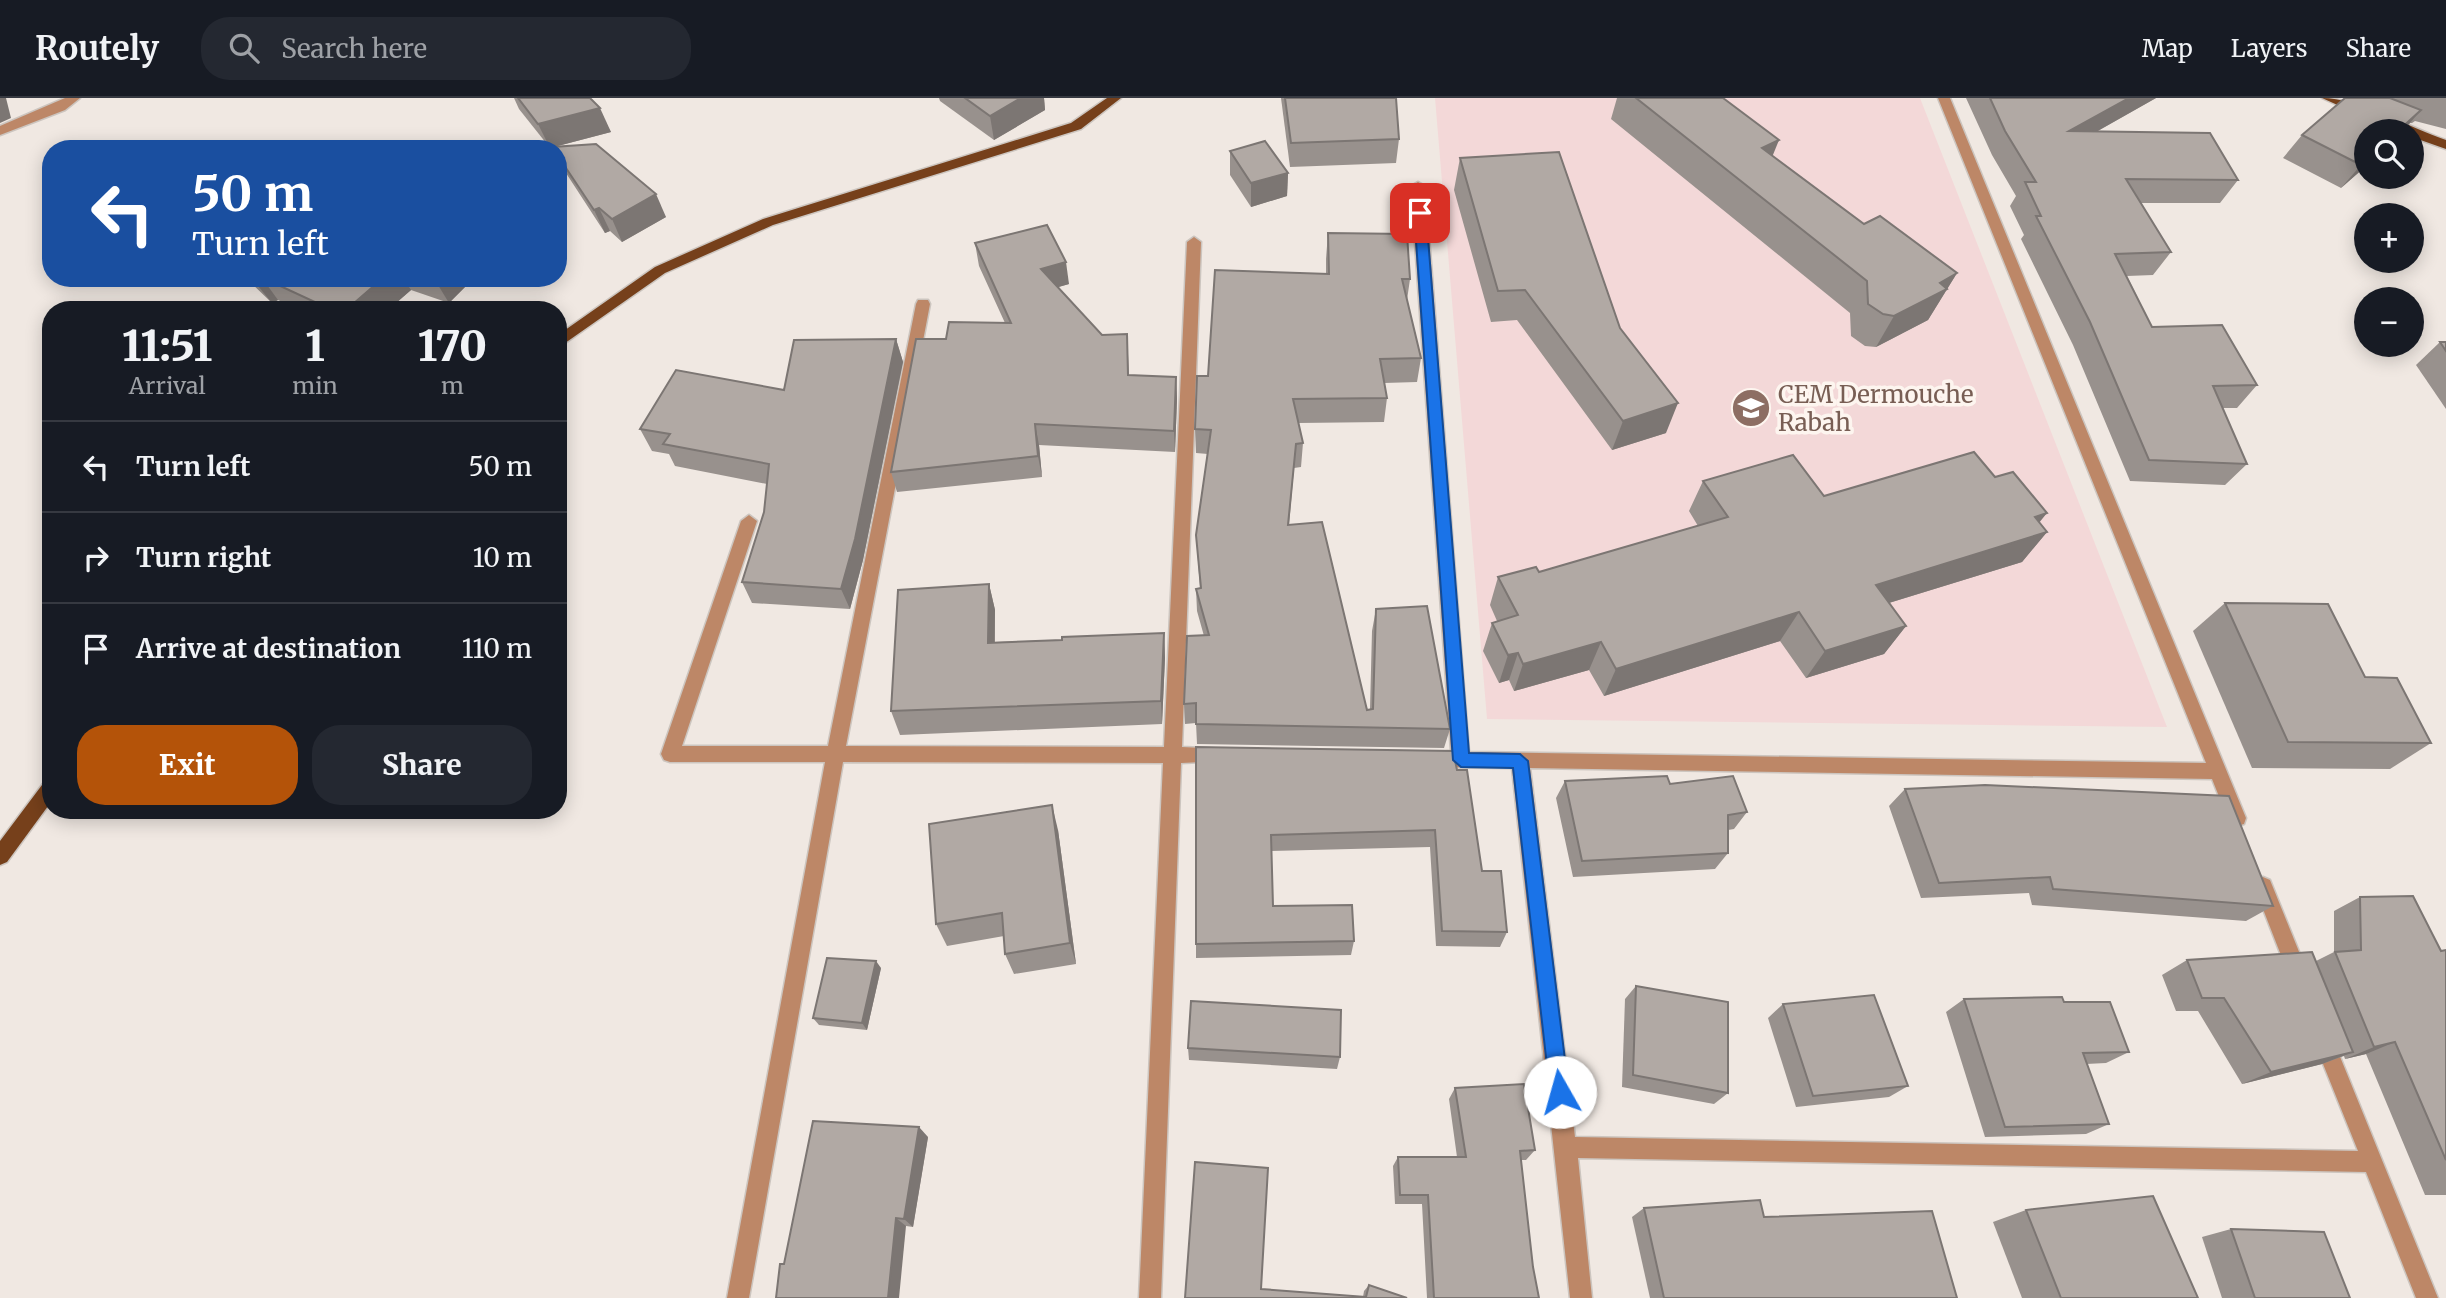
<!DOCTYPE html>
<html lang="en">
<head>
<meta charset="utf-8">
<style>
  :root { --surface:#171b24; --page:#242831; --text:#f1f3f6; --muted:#9ea1a6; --line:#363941; --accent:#b45309 }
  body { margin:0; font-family:Merriweather,serif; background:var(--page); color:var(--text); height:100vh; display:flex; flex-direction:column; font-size:26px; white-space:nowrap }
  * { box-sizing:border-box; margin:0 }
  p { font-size:23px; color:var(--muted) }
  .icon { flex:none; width:38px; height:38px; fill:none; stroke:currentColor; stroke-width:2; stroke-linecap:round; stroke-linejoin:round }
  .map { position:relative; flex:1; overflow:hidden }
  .sheet { position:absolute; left:42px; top:203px; width:525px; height:518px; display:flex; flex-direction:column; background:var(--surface); border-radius:28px; box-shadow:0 4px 18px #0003 }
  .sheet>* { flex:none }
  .top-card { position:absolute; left:42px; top:42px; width:525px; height:147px; border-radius:28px; box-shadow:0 4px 18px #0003; background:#1a4fa0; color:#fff; overflow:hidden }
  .buttons { position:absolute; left:2354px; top:21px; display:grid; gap:14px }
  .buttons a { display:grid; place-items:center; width:70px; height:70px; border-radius:50%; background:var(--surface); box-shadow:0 4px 18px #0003; font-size:35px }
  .pin { position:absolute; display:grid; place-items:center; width:60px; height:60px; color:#fff; margin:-30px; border-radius:14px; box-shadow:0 4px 10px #0006 }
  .me { position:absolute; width:77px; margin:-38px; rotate:353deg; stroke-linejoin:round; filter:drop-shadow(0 0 5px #0008) }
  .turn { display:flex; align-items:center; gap:24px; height:147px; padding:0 35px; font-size:32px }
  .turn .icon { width:91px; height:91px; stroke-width:2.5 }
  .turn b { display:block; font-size:49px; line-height:60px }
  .eta { display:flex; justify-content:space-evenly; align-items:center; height:119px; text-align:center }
  .eta b { font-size:42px; font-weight:800; line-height:49px }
  .cta { display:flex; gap:14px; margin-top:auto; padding:14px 35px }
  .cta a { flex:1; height:80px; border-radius:28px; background:var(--accent); color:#fff; font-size:28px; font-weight:800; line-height:80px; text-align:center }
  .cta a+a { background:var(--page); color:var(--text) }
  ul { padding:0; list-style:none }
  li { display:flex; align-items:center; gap:21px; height:91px; padding:0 35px; border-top:2px solid var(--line) }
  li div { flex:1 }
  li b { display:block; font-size:26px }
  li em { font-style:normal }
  header { display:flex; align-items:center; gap:42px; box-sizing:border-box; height:98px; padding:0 35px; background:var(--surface); border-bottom:2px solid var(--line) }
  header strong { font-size:33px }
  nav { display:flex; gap:38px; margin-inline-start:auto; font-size:24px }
  .search { width:490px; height:63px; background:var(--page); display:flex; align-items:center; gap:18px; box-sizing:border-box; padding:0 24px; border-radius:28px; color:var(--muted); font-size:26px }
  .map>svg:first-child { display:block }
  .education { fill:#f3d8d8 }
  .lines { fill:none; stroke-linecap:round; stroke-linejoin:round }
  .minor-casing { stroke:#ccc5bf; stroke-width:3 }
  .primary-casing { stroke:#ccc5bf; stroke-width:3 }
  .minor { fill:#bd8767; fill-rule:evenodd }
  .primary { fill:#76401b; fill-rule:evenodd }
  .wall { fill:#98918d }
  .shaded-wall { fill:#7c7673 }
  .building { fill:#b1a9a4; stroke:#7c7673; stroke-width:2 }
  .route { fill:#1a73e8; stroke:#114b97; stroke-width:2 }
  .labels { text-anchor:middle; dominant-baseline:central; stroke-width:7; stroke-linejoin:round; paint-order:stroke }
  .education-label { font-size:24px; fill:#785e54; stroke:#fdf5ef; text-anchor:start }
</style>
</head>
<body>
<header>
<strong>Routely</strong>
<div class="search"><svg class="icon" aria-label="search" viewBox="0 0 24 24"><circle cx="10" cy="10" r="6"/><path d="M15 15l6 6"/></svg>Search here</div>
<nav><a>Map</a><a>Layers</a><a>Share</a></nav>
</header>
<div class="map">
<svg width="2446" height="1200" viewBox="0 0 2446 1200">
  <rect width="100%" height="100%" fill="#f0e8e2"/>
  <polygon class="education" points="1435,0 1920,0 2167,629 1487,621"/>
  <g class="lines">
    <g class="minor-casing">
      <g id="minor">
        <polygon points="65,0 80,0 65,12 0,37 0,28"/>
        <polygon points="1938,0 1950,0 2246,720 2244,726 2237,728 2230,726 2212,681 1530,670 1575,1039 2358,1053 2313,941 2316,934 2323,931 2330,934 2438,1200 2416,1200 2366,1074 1578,1060 1592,1200 1570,1200 1512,670 1432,669 1426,667 1423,661 1426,655 1451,653 1411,88 1418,84 1425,88 1469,654 2206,665"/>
        <polygon points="1194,139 1201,144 1182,649 1225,651 1228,657 1225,663 1181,665 1161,1200 1139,1200 1163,665 843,664 749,1200 727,1200 825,664 670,664 664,662 661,656 741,423 749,417 757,423 682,648 828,648 916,206 918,202 928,202 930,206 846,648 1164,649 1187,144"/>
        <polygon points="2263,779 2270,782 2308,876 2305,883 2298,885 2291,883 2254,788 2256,782"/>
      </g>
    </g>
    <g class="primary-casing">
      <g id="primary">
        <polygon points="1107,0 1121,0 1081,31 773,127 665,175 558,250 558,237 655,169 763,121 1071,25"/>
        <path d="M 2322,0 C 2357,0 2411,30 2446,42 L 2446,51 L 2412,39 L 2412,33 L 2395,33 Z"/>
        <polygon points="51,681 51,704 7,764 0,767 0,743 45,683"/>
      </g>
    </g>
    <use href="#minor" class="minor"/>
    <use href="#primary" class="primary"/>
  </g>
  <g class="wall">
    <polygon points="514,0 590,0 611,34 550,50 519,11"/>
    <polygon points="939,0 1044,0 1045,12 994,42 940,3"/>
    <polygon points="1281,0 1396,0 1399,41 1396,65 1290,69"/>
    <polygon points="1617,0 1723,0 1772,58 1864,126 1957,175 1928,222 1876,249 1865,248 1851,238 1850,215 1611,21"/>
    <polygon points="1966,0 2156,0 2096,34 2238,82 2220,105 2140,105 2171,154 2153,177 2127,178 2152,229 2257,287 2237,310 2222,310 2247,366 2225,387 2130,383 2073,247 2021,141 2024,137 2010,108 2016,98 1992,57"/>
    <polygon points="2345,0 2446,0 2446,31 2415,23 2412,25 2410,25 2403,33 2366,33 2366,68 2341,90 2283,60 2302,37"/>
    <polygon points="558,51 666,119 622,144 610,133 605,135 564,72 558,60"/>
    <polygon points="1230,53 1288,75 1287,98 1251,109 1230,77"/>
    <polygon points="1460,60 1620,230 1666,335 1612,352 1517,222 1491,224 1454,92"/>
    <polygon points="1328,135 1410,181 1407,202 1421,260 1417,284 1384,285 1387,300 1384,324 1298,325 1303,345 1301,369 1294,370 1289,427 1367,612 1370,611 1372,533 1376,511 1450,631 1444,650 1197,646 1196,625 1185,626 1184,606 1204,538 1197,513 1196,491 1200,490 1196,437 1208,356 1196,355 1195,331 1208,278 1326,176 1326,161"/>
    <polygon points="975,145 1069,186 1058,189 1102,237 1127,236 1129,277 1176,279 1177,301 1175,354 1039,347 1042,379 897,394 891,374 1005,225 979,168"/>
    <polygon points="246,180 474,180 449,205 411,192 388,212 300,212 278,202 272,205"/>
    <polygon points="896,241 903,264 863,462 850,511 752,505 742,484 764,414 767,386 675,368 669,356 652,353 640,331 784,292"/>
    <polygon points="2440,244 2446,244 2446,311 2416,267"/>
    <polygon points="1995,379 2039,424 2047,434 2022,464 1889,505 1906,528 1884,556 1806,580 1780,543 1604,598 1589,572 1514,593 1509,582 1499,585 1483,553 1492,525 1497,523 1490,507 1498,479 1539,474 1698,428 1689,413 1703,383 1824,398"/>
    <polygon points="989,486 995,512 995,544 1062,542 1164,535 1165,560 1162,626 900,637 891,613"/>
    <polygon points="2225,505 2365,579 2431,645 2390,671 2252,670 2193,533"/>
    <polygon points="1196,649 1457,672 1482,773 1507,834 1500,849 1436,848 1430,749 1271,753 1273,808 1354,843 1351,857 1196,860"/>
    <polygon points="1565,683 1670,686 1747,714 1734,731 1728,732 1728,755 1715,771 1573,779 1556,700"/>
    <polygon points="1905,691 2273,808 2246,823 2032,807 2029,795 1921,800 1889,708"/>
    <polygon points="1058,732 1076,866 1014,876 1005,856 1004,838 947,848 936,826"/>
    <polygon points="2360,799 2441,853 2446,852 2446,1097 2425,1097 2366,956 2345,961 2344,958 2322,966 2242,986 2198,913 2176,913 2162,877 2187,862 2316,863 2334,854 2334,813"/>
    <polygon points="881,870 867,932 819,927 813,920"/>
    <polygon points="1636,888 1728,995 1714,1006 1622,989 1625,901"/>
    <polygon points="1964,901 2064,904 2129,954 2106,965 2086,966 2109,1026 2086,1036 1985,1039 1946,914"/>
    <polygon points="1783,906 1908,988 1889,999 1796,1009 1768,920"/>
    <polygon points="1188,950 1340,959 1337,971 1189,962"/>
    <polygon points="1455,990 1535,1052 1526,1062 1521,1062 1533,1169 1539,1200 1427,1200 1422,1106 1395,1106 1393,1068 1398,1059 1457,1059 1449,1001"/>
    <polygon points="928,1039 913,1129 906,1128 784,1166"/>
    <polygon points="1644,1110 1764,1119 1957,1200 1650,1200 1632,1119"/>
    <polygon points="2026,1112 2198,1200 2022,1200 1993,1124"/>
    <polygon points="2231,1131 2350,1200 2222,1200 2202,1139"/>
    <polygon points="1369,1187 1407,1200 1185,1200 1261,1191 1363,1199 1364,1193"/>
  </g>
  <g class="shaded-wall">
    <polygon points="0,0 6,0 11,20 0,25"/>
    <polygon points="1021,0 1044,0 1045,12 994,42 990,18"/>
    <polygon points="2129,0 2156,0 2055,57 2069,33"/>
    <polygon points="600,10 611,34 550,50 538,26"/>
    <polygon points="2421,12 2403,33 2398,33"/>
    <polygon points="1779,42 1766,74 1762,50"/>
    <polygon points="2366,63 2366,68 2341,90 2361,67"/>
    <polygon points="1288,75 1287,98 1251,109 1251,85"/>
    <polygon points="656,96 666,119 622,144 612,121"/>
    <polygon points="599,110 610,133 605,135 594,112"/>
    <polygon points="1066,164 1069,186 1045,193 1041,171"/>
    <polygon points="1957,175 1928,222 1876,249 1894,218 1940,185"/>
    <polygon points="259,180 262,180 278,202 272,205 254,183"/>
    <polygon points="383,180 403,180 411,192 388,212 346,212"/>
    <polygon points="437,180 474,180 449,205 435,182"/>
    <polygon points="896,241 903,264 863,462 850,511 841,491"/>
    <polygon points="1176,279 1177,301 1175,354 1174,333"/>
    <polygon points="1678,305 1666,335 1612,352 1623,323"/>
    <polygon points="1035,326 1039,347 1042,379 1038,358"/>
    <polygon points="2047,415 2026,441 2047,434 2022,464 1856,515 1876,487 2035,419"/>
    <polygon points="989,486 995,512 994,569 988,545"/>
    <polygon points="1799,514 1780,543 1604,598 1616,571"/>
    <polygon points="1906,528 1884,556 1806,580 1825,553"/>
    <polygon points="1164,535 1165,560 1162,626 1161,603"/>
    <polygon points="1601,544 1589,572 1514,593 1523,566"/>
    <polygon points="1518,555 1509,582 1499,585 1508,557"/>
    <polygon points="1052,707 1058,732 1076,866 1070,845"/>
    <polygon points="876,863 881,870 867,932 862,925"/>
    <polygon points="2395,944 2366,956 2345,961 2374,949"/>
    <polygon points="2353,954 2322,966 2242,986 2271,974"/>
    <polygon points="919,1029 928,1039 913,1129 904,1121"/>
    <polygon points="896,1120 906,1128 899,1200 888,1200"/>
  </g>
  <g class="building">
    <polygon points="518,0 590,0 600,10 538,26"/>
    <polygon points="965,0 1021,0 990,18"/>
    <polygon points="1285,0 1396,0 1399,41 1291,45"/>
    <polygon points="1636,0 1723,0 1779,42 1762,50 1864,126 1880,118 1957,175 1940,185 1947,191 1894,218 1883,216 1868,206 1867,183"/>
    <polygon points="1990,0 2129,0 2069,33 2210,35 2238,82 2126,81 2171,154 2115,156 2152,229 2222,227 2257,287 2213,288 2247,366 2149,362 2090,224 2036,118 2041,118 2025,84 2036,84 2005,33"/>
    <polygon points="2345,0 2390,0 2421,12 2398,33 2366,33 2366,63 2361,67 2302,37"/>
    <polygon points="1265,43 1288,75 1251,85 1230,53"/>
    <polygon points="596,46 656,96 612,121 599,110 594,112 558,58 558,51 554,51 553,49"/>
    <polygon points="1559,54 1620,230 1678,305 1623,323 1525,192 1498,193 1460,60"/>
    <polygon points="1047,127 1066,164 1041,171 1102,237 1127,236 1128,277 1176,279 1174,333 1035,326 1038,358 891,374 916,241 946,241 949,224 1011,225 975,145"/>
    <polygon points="1328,135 1407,136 1410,181 1402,181 1421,260 1380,261 1387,300 1293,301 1303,345 1296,346 1288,427 1322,424 1367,612 1373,611 1376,511 1427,508 1450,631 1196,626 1196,605 1184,606 1187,538 1209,537 1196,491 1201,490 1196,437 1211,332 1195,331 1197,278 1208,278 1215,172 1329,176"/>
    <polygon points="263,180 383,180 346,212 332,212"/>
    <polygon points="896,241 855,441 841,491 742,484 764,414 769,366 663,346 670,336 640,331 676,272 784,292 794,242"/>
    <polygon points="2440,244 2446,244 2446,253"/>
    <polygon points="1974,354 1995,379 2013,374 2047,415 2035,419 2047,434 1876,487 1906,528 1825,553 1799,514 1616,571 1601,544 1523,566 1518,555 1508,557 1492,525 1518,517 1498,479 1536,469 1539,474 1728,419 1703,383 1793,357 1824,398"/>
    <polygon points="989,486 988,545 1062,542 1062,539 1164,535 1161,603 891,613 898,492"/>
    <polygon points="2225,505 2328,506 2365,579 2397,580 2431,645 2288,644"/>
    <polygon points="1196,649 1453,653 1457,672 1467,672 1482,773 1501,773 1507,834 1442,833 1435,732 1271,737 1273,808 1352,807 1354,843 1196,846"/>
    <polygon points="1667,678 1670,686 1733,678 1747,714 1728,717 1728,755 1582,763 1565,683"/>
    <polygon points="1985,687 2229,698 2273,808 2053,791 2050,779 1939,785 1905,691"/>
    <polygon points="1052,707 1070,845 1005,856 1002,815 936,826 929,726"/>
    <polygon points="2413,798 2441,853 2446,852 2446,1062 2395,944 2374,949 2335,854 2361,852 2360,799"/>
    <polygon points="2312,854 2353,954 2271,974 2224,900 2202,900 2187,862"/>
    <polygon points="827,860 876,863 862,925 813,920"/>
    <polygon points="1636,888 1728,904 1728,995 1633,977"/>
    <polygon points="1874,897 1908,988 1813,998 1783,906"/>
    <polygon points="2062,899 2064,904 2110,904 2129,954 2083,955 2109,1026 2005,1029 1964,901"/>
    <polygon points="1191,903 1341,912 1340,959 1188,950"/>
    <polygon points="1524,986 1535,1052 1520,1053 1533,1169 1539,1200 1434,1200 1428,1097 1400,1097 1398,1059 1466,1059 1455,990"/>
    <polygon points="813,1023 919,1029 904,1121 896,1120 888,1200 776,1200 780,1166 784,1166"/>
    <polygon points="1195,1064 1268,1070 1261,1191 1366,1199 1369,1187 1407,1200 1185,1200"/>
    <polygon points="2153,1098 2198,1200 2061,1200 2026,1112"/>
    <polygon points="1760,1102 1764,1119 1932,1113 1957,1200 1664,1200 1644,1110"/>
    <polygon points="2231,1131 2324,1134 2350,1200 2255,1200"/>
  </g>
  <polygon class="route" points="1420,111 1426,115 1469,655 1520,656 1528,663 1569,994 1566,1000 1560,1003 1553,1000 1550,994 1513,670 1461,669 1453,662 1414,115"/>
  <defs>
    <g id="school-disc" transform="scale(2.0125)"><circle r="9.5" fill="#8d6e63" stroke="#fdf5ef"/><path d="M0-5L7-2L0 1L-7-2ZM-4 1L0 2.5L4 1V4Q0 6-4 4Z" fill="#fff"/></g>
  </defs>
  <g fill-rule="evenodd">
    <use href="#school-disc" x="1751" y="310"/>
  </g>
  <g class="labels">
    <g class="education-label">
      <text x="1778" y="296">CEM Dermouche<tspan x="1778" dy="28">Rabah</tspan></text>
    </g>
  </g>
</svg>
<div class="buttons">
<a><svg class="icon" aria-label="search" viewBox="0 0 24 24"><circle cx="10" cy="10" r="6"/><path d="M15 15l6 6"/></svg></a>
<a>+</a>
<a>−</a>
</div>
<div class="pin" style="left:1420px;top:115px;background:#d93025"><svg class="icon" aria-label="arrive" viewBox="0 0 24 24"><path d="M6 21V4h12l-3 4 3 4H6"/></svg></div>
<svg class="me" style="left:1560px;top:994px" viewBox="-20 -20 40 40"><circle r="19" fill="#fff"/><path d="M0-13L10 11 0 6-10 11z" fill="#1a73e8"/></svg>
<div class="top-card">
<div class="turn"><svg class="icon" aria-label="left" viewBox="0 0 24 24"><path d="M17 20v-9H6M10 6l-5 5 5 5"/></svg><div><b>50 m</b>Turn left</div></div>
</div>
<section class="sheet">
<div class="eta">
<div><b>11:51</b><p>Arrival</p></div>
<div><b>1</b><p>min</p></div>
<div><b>170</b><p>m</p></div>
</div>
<ul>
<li><svg class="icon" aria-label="left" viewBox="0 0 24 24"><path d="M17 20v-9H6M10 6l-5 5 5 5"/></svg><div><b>Turn left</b></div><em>50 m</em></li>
<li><svg class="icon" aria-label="right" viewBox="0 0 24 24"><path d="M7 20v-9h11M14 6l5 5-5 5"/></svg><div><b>Turn right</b></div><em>10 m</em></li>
<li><svg class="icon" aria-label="arrive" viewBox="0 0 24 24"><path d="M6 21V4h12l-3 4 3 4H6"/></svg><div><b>Arrive at destination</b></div><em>110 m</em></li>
</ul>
<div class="cta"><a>Exit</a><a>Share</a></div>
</section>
</div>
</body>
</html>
